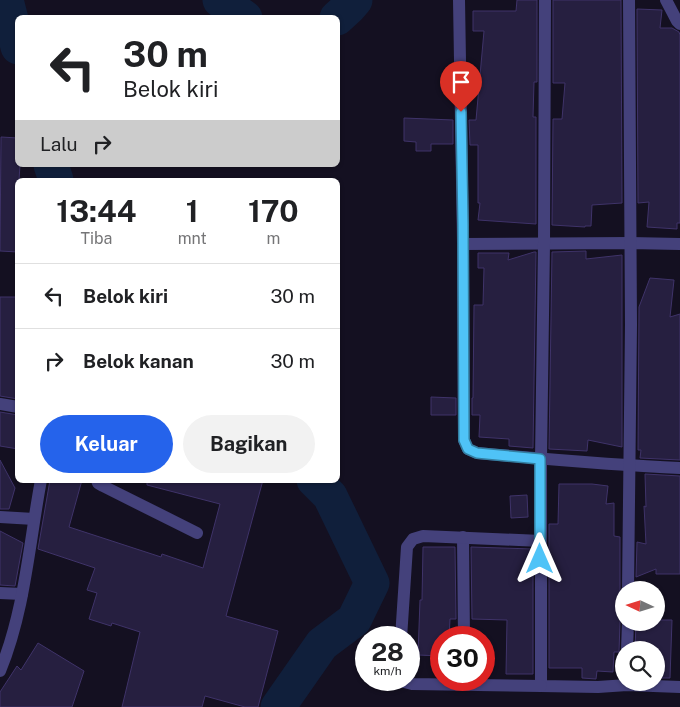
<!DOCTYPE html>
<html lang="id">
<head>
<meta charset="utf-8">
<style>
  :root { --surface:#fff; --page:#f2f2f2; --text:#202124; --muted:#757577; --line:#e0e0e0; --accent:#2563eb }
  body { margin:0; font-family:"Public Sans",sans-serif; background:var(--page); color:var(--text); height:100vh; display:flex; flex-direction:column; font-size:19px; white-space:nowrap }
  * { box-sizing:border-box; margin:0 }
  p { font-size:16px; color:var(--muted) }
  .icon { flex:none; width:28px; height:28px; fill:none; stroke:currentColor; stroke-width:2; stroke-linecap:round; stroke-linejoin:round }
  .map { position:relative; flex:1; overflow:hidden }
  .side { position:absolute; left:15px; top:178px; width:325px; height:305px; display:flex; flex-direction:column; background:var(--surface); border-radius:8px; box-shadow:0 1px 4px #0004 }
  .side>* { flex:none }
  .hud { position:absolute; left:15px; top:15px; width:325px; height:152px; border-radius:8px; box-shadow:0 1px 4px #0004; background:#fff; color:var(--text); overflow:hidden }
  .needle { width:32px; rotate:274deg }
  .tools { position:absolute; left:615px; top:581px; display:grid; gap:10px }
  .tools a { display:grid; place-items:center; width:50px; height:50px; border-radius:50%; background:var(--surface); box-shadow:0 1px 4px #0004; font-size:25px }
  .speed { position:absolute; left:355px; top:626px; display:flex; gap:10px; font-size:25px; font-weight:700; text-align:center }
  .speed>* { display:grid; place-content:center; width:65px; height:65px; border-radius:50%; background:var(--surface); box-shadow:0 1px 4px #0004; line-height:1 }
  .speed small { font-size:12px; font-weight:400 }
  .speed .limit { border:8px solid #d22; background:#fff; color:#111 }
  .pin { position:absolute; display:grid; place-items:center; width:42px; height:42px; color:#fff; margin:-51px -21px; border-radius:50% 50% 50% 0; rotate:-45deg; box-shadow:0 0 5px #0007 }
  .pin .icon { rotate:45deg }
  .me { position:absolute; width:55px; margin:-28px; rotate:0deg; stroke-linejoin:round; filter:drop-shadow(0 0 4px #0008) }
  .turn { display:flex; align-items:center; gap:18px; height:105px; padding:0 25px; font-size:22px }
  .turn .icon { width:65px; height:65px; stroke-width:2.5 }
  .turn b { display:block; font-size:35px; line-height:42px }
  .then { display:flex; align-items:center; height:48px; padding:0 25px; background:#0003; gap:10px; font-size:19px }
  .eta { display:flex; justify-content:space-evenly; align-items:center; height:85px; text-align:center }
  .eta b { font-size:30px; font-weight:700; line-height:35px }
  .cta { display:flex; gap:10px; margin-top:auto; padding:10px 25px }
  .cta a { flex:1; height:58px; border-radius:30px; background:var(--accent); color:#fff; font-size:20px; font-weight:700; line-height:58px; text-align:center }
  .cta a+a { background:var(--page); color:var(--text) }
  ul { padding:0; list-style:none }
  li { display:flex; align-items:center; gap:15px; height:65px; padding:0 25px; border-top:1px solid var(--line) }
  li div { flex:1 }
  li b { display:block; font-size:19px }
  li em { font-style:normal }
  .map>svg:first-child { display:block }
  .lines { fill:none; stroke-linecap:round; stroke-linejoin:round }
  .river { stroke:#101f3b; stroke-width:35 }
  .building { fill:#261f40; stroke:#3f3369 }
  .minor { stroke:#44417b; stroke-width:12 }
  .route-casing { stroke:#337fa1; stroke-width:12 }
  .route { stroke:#4fc3f7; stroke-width:9 }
</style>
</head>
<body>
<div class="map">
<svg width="680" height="707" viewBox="0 0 680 707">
  <rect width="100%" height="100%" fill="#141021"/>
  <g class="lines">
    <g class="river">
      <polyline points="6,0 18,47"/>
      <polyline points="220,0 245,18"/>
      <polyline points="337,18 349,7 355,0"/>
      <polyline points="51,165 56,180"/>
      <polyline points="278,707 322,644 354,620 372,583 330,496 314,480"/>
    </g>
  </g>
  <g class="building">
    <polygon points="517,0 537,0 537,82 534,82 533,117 536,117 536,224 478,220 480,203 478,203 478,145 470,145 469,120 476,120 484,31 473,31 473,11 516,11"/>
    <polygon points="553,0 621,0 622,203 592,205 591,226 585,226 585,227 552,225 553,119 562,119 565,83 553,83"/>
    <polygon points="637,9 662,10 660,28 672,28 679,32 680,35 680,223 677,223 677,229 647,227 649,202 638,203"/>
    <polygon points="404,118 453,120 453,144 431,144 431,151 416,151 416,142 404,141"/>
    <polygon points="1,137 18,138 18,165 20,165 19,180 18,180 18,252 0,251"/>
    <polygon points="586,251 586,259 622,255 622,447 588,440 587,451 549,449 552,252"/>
    <polygon points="534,252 536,252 533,448 509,446 509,439 479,437 480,415 472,415 472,398 473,398 474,305 483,305 484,268 478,268 478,253 509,253 508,260"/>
    <polygon points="650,278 674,280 670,317 680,314 680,460 640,458 641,450 638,450 639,307"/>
    <polygon points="0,297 18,297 18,399 0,396"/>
    <polygon points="431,397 456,398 456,415 431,415"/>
    <polygon points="0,412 18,415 18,449 0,446"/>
    <polygon points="0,460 15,488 9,509 0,509"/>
    <polygon points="645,474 680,476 680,574 656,574 656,569 636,577 637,542 646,544 644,506 646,507"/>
    <polygon points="50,480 82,480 69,527 161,557 162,554 203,568 220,504 147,485 147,480 263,480 226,616 278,631 258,707 245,707 205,696 202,707 122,707 140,632 112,623 111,626 89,619 97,593 87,590 95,568 38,549"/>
    <polygon points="559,484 592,484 608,486 606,504 614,503 614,536 620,537 620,590 621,594 624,597 623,616 620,622 619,652 614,652 613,672 597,671 596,679 582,678 582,668 549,668 549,524 558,524"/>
    <polygon points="527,495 528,517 511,518 510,496"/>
    <polygon points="0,531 23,543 15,586 0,585"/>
    <polygon points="423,547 455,547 456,619 450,619 449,638 441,638 441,656 418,655 420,600 422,600"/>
    <polygon points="471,547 533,549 533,674 506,674 507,620 472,619"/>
    <polygon points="656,620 672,620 670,678 656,678 656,650 635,650 636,622 656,622"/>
    <polygon points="38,643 84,671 72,707 0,707 0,692 17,666 21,670"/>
  </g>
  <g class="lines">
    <g class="minor">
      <polyline points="459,0 463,244 630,243 680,244"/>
      <polyline points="545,0 544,244 541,459 541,686 598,687 627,685 680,687"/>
      <polyline points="666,0 677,21 680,24"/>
      <path d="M 463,244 L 464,440 L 468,449 L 477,453 C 545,459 612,465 680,468"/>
      <polyline points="0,404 18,407"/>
      <polyline points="97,480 98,483 103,486 197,533"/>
      <polyline points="0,517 34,519"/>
      <polyline points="463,537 464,638"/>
      <polyline points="628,590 631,325 629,0"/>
      <polyline points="0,593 22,594"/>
      <polyline points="401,638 407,547 413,539 423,536 541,541"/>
      <polyline points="627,650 628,622"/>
      <path d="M 0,671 C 25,610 29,544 41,480"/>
      <polyline points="403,680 404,682 412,684 541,686"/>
    </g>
  </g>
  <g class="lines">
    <g class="route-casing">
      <polyline id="route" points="461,112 463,224 464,440 468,449 477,453 540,459 540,559"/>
    </g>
    <use href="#route" class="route"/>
  </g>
</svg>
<div class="tools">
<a><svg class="needle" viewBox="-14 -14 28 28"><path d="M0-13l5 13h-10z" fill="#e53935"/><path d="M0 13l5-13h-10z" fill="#757577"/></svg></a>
<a><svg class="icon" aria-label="search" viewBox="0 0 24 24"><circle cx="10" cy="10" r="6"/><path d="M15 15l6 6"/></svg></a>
</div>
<div class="speed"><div>28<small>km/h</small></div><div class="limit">30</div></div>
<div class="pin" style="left:461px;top:112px;background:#d93025"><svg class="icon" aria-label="arrive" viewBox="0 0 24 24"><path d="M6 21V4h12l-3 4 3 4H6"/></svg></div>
<svg class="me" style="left:540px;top:559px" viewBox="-20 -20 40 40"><path d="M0-17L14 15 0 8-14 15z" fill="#4fc3f7" stroke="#fff" stroke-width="4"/></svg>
<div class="hud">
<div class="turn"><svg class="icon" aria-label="left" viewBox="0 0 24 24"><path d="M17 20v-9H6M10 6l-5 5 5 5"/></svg><div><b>30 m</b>Belok kiri</div></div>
<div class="then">Lalu<svg class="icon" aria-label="right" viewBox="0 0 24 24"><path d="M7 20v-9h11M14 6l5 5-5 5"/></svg></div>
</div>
<section class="side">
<div class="eta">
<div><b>13:44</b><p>Tiba</p></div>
<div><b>1</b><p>mnt</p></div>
<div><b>170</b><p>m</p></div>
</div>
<ul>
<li><svg class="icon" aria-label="left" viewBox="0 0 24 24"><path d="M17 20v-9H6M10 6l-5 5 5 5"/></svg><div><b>Belok kiri</b></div><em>30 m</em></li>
<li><svg class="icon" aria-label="right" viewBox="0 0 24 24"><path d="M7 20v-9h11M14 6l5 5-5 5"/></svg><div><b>Belok kanan</b></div><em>30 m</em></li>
</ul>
<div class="cta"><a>Keluar</a><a>Bagikan</a></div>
</section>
</div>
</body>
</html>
